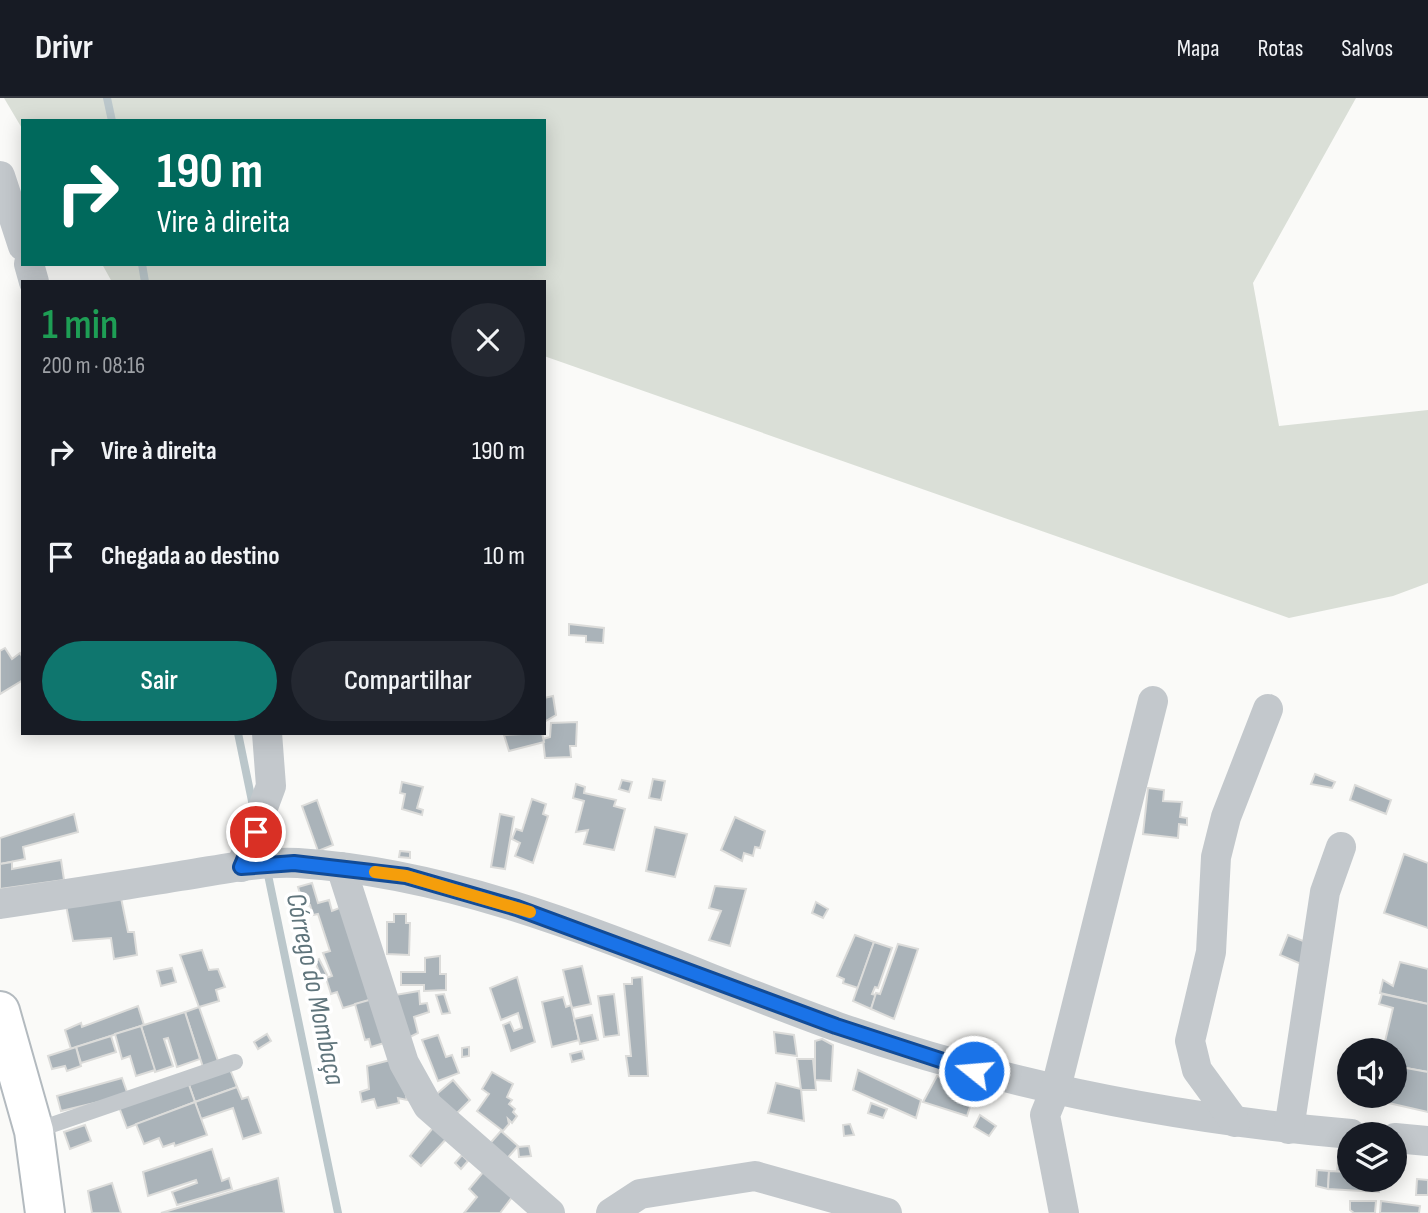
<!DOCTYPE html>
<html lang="pt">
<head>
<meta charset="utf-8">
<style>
  :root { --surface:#171b24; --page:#242831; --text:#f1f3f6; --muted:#9ea1a6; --line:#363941; --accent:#0f766e }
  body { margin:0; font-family:"Sofia Sans Condensed",sans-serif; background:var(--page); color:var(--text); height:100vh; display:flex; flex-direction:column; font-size:26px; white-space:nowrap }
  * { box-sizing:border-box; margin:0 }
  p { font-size:23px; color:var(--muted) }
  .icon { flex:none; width:38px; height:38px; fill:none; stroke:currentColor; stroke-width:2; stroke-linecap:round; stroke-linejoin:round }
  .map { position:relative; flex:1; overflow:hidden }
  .panel { position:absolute; left:21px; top:182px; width:525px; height:455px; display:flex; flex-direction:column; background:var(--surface); border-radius:0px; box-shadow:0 4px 18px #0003 }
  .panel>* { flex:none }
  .banner { position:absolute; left:21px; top:21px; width:525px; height:147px; border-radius:0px; box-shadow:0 4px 18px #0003; background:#00695c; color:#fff; overflow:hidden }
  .tools { position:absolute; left:1337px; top:940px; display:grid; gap:14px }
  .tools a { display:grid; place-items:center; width:70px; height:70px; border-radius:50%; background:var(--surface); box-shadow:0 4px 18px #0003; font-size:35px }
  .pin { position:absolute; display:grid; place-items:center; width:60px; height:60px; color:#fff; margin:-30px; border:4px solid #fff; border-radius:50%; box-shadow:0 2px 7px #0007 }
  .me { position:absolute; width:77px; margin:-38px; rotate:287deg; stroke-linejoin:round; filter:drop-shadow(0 0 5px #0008) }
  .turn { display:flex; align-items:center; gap:24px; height:147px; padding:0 21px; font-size:32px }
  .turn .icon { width:91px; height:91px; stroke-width:2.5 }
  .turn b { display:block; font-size:49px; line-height:60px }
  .round { display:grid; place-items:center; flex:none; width:74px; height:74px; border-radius:37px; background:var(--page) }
  .overview { display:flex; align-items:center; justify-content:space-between; height:119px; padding:0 21px }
  h1 { font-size:42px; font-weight:600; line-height:52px; color:#1e9e55 }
  .cta { display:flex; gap:14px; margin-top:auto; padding:14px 21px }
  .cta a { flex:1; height:80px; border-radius:42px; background:var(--accent); color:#fff; font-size:28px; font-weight:600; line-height:80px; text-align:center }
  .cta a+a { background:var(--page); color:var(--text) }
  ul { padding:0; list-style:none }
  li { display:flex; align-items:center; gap:21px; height:105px; padding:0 21px }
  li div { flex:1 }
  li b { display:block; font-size:26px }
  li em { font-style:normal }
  header { display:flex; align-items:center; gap:42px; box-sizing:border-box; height:98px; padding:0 35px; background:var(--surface); border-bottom:2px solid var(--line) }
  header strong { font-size:33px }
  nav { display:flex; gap:38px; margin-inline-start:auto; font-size:24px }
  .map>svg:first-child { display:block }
  .green { fill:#dadfd7 }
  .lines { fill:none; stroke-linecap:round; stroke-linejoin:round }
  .stream { stroke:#bbc7cb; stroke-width:8 }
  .building { fill:#aab3b9; stroke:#dcdcda; stroke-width:2 }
  .secondary-casing { stroke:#b3babf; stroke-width:42 }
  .lane { stroke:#c3c8cc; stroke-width:16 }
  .street { stroke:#c3c8cc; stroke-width:30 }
  .secondary { stroke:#fff; stroke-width:38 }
  .route-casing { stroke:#114b97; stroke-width:18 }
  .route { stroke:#1a73e8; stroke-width:12 }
  .slow { stroke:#f59e0b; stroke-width:12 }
  .labels { text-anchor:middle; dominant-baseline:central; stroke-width:7; stroke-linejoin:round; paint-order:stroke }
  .water-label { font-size:28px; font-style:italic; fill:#60757c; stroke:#fff }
</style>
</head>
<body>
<header>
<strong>Drivr</strong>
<nav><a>Mapa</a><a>Rotas</a><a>Salvos</a></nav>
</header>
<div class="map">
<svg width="1428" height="1115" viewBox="0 0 1428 1115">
  <rect width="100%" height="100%" fill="#fafaf8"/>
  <polygon class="green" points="4,0 1356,0 1253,185 1279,328 1428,312 1428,485 1393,498 1289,520 544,258 544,184 112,184 102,166 544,166 544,23 23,23 23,32"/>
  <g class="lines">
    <g class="stream">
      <polyline points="107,0 112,23"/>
      <polyline points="142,166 145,184"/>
      <polyline points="238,635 253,708"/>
      <polyline points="267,772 338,1115"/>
    </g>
  </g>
  <g class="building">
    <polygon points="569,526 604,530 603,545 586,544 586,538 569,537"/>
    <polygon points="5,550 12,561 20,555 23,560 23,582 0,596 0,553"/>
    <polygon points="553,598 556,617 544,624 544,600"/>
    <polygon points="577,624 576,648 570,648 571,659 545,660 543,641 550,639 551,625"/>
    <polygon points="542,635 544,644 509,653 504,637"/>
    <polygon points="1315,676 1335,684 1332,690 1311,686"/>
    <polygon points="653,681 665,683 661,702 649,700"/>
    <polygon points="622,682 632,684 629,694 619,691"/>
    <polygon points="402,684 423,689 417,710 423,712 422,717 402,711 405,696 400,695"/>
    <polygon points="576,686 585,689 584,695 616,702 614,708 625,711 614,752 584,746 588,732 576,734 584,703 573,700"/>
    <polygon points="1355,687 1391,702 1386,716 1350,702"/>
    <polygon points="1148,690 1164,692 1163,703 1182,704 1180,719 1187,720 1187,727 1179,726 1178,740 1143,736"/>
    <polygon points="532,701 546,706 543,716 548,718 533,765 515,758 520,745 512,741 516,731 522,733"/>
    <polygon points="317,702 333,747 318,753 302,708"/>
    <polygon points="74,716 78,734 23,749 25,761 0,766 0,740"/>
    <polygon points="500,716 514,719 505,771 491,769"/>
    <polygon points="735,719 765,733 760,750 755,749 753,758 744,755 742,763 721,752"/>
    <polygon points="655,729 687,736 675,779 646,773"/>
    <polygon points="400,753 410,754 410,760 399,759"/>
    <polygon points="1404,756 1428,765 1428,830 1384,815"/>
    <polygon points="61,762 64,782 0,791 0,766 12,764 12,771"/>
    <polygon points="312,785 318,805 329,802 332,813 347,807 381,899 343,910 337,894 331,896 326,880 332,878 323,855 330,853 318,816 313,817 310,807 304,809 298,789"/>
    <polygon points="715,788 746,791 730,848 709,842 721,813 709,810"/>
    <polygon points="120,795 128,834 134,834 137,857 114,861 111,840 73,843 65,802"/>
    <polygon points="816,804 828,811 823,820 812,815"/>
    <polygon points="394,816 406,816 406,825 410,825 409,857 387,856 387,824 394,824"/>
    <polygon points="855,837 874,844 858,890 843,885 844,881 837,878"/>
    <polygon points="1288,837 1316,848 1308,869 1280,857"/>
    <polygon points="874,844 892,850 878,890 875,889 872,896 876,897 871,911 853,903"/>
    <polygon points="898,846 918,851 894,921 871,911 876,895 880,896"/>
    <polygon points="202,852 209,872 218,871 225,889 216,892 219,903 199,909 180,857"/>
    <polygon points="440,858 440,876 446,876 446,892 424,893 424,887 401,887 401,874 425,874 425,860"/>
    <polygon points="319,861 327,877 321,879 315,863"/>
    <polygon points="1400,864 1428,871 1428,906 1380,895 1383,882 1393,888"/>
    <polygon points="582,868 591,906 572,910 563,872"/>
    <polygon points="172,870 176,884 161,888 157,873"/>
    <polygon points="517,879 535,944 511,953 503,927 510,924 514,933 522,930 518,915 501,922 490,890"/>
    <polygon points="642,879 648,978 629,978 626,958 631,958 624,886 632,886 632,880"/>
    <polygon points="419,893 420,906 427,905 429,914 414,919 418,935 402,943 395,897"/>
    <polygon points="444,896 450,915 442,916 436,897"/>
    <polygon points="614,896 619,937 604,939 598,898"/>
    <polygon points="1382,896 1428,906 1428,974 1395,968 1395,952 1383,952 1393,910 1379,906"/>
    <polygon points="383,898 394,942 371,949 369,941 365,942 355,906"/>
    <polygon points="563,899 566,909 571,907 579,942 552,949 542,904"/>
    <polygon points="138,908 144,927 71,951 65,932 81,925 82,929"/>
    <polygon points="199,909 218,963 203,969 185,914"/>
    <polygon points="185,914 200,961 177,969 168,940 164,941 173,968 155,974 141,928"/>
    <polygon points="592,917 598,942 580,946 574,921"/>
    <polygon points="141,928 155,972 136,978 130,958 122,961 115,936"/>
    <polygon points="774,934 794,937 797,958 776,955"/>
    <polygon points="267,936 271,943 258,951 254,944"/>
    <polygon points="438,937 446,959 452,957 459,975 438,983 422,942"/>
    <polygon points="111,938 116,954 81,965 76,949"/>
    <polygon points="822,941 833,947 831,983 815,982 815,943"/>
    <polygon points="76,949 81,968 67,973 65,968 52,971 48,958"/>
    <polygon points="469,949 469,958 462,959 462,950"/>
    <polygon points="582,953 584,961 572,964 570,956"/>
    <polygon points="398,960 407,1002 398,1000 399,1005 377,1010 374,1001 362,1004 360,994 369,991 367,968"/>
    <polygon points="797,961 813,961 816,992 801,992"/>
    <polygon points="1395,968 1428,974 1428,1014 1371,1001 1372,998 1395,998"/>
    <polygon points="229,969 237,989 195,1004 188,984"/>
    <polygon points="858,972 921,1002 916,1020 853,992"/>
    <polygon points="492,974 513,986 507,999 512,1002 509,1006 515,1011 513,1014 517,1018 512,1025 508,1021 509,1026 503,1033 477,1013 489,996 482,991"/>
    <polygon points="937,978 976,990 967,1018 923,1004"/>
    <polygon points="122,980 128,997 61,1013 57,998"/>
    <polygon points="453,982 470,1002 451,1021 432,1000"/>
    <polygon points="188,984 195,1004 127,1030 119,1009"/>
    <polygon points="776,985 801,991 804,1023 768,1015"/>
    <polygon points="237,989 242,1001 248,999 261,1035 243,1041 233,1010 201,1021 195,1004"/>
    <polygon points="195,1004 207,1037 175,1048 174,1045 163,1049 159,1040 144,1046 136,1026"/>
    <polygon points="871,1005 887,1011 883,1020 868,1015"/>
    <polygon points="980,1017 996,1028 989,1038 974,1029"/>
    <polygon points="436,1026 449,1038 421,1068 410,1058"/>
    <polygon points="850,1026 854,1037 844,1038 843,1027"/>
    <polygon points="85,1027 91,1043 70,1051 64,1034"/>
    <polygon points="501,1033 518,1048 503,1065 486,1050"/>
    <polygon points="529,1048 531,1058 519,1059 518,1049"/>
    <polygon points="212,1051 222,1083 229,1080 232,1091 177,1107 172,1094 197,1085 196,1082 148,1098 143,1074"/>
    <polygon points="462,1057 468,1063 461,1071 455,1065"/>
    <polygon points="1338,1063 1349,1064 1349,1074 1337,1073"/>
    <polygon points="1317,1072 1329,1073 1328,1091 1316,1088"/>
    <polygon points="484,1073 516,1094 500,1115 464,1115 477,1099 469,1091"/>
    <polygon points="1329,1073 1349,1074 1349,1082 1379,1082 1379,1094 1328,1091"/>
    <polygon points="278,1080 284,1115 161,1115"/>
    <polygon points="1417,1081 1428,1082 1428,1097 1416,1097"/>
    <polygon points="112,1085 121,1115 92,1115 88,1093"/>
    <polygon points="1350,1103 1376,1103 1375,1115 1354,1115 1350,1112"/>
    <polygon points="1381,1103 1420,1108 1419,1115 1380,1115"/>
  </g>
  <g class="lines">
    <g class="secondary-casing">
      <polyline id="secondary" points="0,913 34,1033 45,1115"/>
    </g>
    <polyline class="lane" points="34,1033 235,964"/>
    <g class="street">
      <polyline points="0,78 23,148"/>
      <polyline points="29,166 34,184"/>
      <polyline points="241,769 271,688 267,635"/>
      <polyline points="341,769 404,965 428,1008 550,1115"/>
      <path d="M 0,806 C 60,797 120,788 180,778 C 218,772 259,763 298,765 C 487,777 662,866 838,929 C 1003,987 1177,1021 1351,1036"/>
      <polyline points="1235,1024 1197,972 1190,943 1211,854 1216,759 1226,719 1268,611"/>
      <polyline points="1289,1031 1325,794 1341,749"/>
      <polyline points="1395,1040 1428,1043"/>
      <polyline points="611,1115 640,1096 755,1078 887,1115"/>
      <polyline points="1064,1115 1045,1017 1056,990 1153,603"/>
    </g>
    <use href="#secondary" class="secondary"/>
  </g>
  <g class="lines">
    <g class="route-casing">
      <polyline id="route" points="256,734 241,769 294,765 406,778 517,810 836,928 974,973"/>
    </g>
    <use href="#route" class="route"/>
    <polyline class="slow" points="375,774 406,778 530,814"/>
  </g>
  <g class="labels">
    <g class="water-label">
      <text transform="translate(315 891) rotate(78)">Córrego do Mombaça</text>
    </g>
  </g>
</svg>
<div class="tools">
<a><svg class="icon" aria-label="sound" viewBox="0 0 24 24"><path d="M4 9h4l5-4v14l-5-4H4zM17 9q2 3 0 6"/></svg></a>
<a><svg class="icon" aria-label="layers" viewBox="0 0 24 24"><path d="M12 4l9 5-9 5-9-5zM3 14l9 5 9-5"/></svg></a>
</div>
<div class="pin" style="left:256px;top:734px;background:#d93025"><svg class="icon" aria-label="arrive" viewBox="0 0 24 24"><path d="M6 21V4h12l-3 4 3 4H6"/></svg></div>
<svg class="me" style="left:974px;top:973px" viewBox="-20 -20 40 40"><circle r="17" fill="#1a73e8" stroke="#fff" stroke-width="3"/><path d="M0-11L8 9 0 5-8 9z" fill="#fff"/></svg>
<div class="banner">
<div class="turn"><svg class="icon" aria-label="right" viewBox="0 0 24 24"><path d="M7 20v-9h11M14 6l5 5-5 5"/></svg><div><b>190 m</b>Vire à direita</div></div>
</div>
<section class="panel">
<div class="overview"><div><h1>1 min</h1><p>200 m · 08:16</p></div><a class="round"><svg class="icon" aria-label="close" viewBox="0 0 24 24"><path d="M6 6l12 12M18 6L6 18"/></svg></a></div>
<ul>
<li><svg class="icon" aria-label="right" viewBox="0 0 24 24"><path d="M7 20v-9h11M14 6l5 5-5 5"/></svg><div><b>Vire à direita</b></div><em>190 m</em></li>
<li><svg class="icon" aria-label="arrive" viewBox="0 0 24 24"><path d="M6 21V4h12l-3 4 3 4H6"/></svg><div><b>Chegada ao destino</b></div><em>10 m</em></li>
</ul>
<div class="cta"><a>Sair</a><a>Compartilhar</a></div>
</section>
</div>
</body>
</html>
